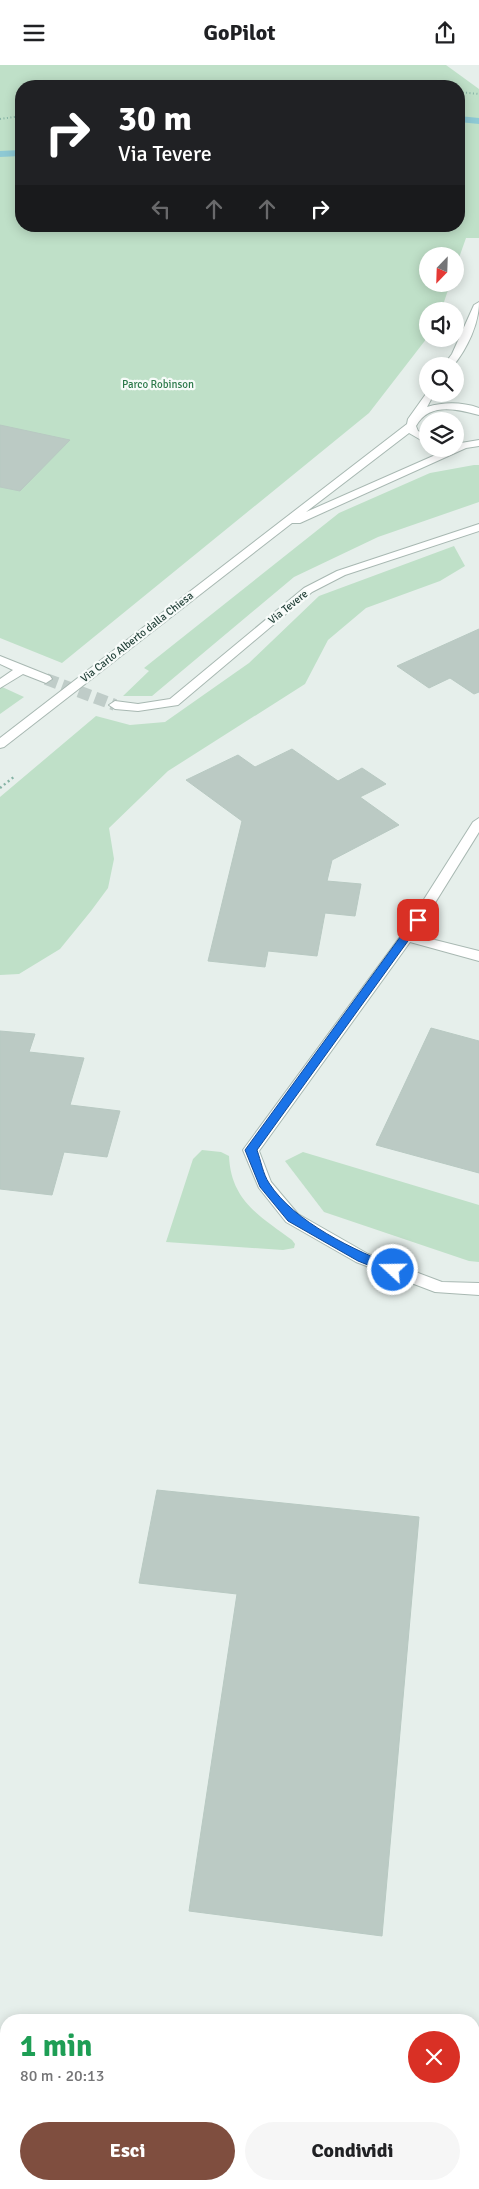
<!DOCTYPE html>
<html lang="it">
<head>
<meta charset="utf-8">
<style>
  :root { --surface:#fff; --page:#f6f6f6; --text:#202124; --muted:#757577; --accent:#7f4e3f }
  body { margin:0; font-family:Signika,sans-serif; background:var(--page); color:var(--text); height:100vh; display:flex; flex-direction:column; font-size:19px; white-space:nowrap }
  * { box-sizing:border-box; margin:0 }
  p { font-size:16px; color:var(--muted) }
  .icon { flex:none; width:28px; height:28px; fill:none; stroke:currentColor; stroke-width:2; stroke-linecap:round; stroke-linejoin:round }
  .map { position:relative; flex:1; overflow:hidden }
  .panel { position:absolute; left:0px; top:1949px; width:480px; height:176px; display:flex; flex-direction:column; background:var(--surface); border-radius:20px 20px 0 0; box-shadow:0 2px 12px #0003 }
  .panel>* { flex:none }
  .hud { position:absolute; left:15px; top:15px; width:450px; height:152px; border-radius:20px; box-shadow:0 2px 12px #0003; background:#202124; color:#fff; overflow:hidden }
  .needle { width:32px; rotate:203deg }
  .fabs { position:absolute; left:419px; top:182px; display:grid; gap:10px }
  .fabs a { display:grid; place-items:center; width:45px; height:45px; border-radius:50%; background:var(--surface); box-shadow:0 2px 12px #0003; font-size:25px }
  .pin { position:absolute; display:grid; place-items:center; width:42px; height:42px; color:#fff; margin:-21px; border-radius:10px; box-shadow:0 2px 8px #0006 }
  .me { position:absolute; width:55px; margin:-28px; rotate:291deg; stroke-linejoin:round; filter:drop-shadow(0 0 4px #0008) }
  .turn { display:flex; align-items:center; gap:18px; height:105px; padding:0 20px; font-size:22px }
  .turn .icon { width:65px; height:65px; stroke-width:2.5 }
  .turn b { display:block; font-size:35px; line-height:42px }
  .lanes { display:flex; align-items:center; height:48px; padding:0 20px; background:#0003; justify-content:center; gap:25px; direction:ltr }
  .lanes .off { opacity:.35 }
  .round { display:grid; place-items:center; flex:none; width:52px; height:52px; border-radius:26px; background:var(--page) }
  .head { display:flex; align-items:center; justify-content:space-between; height:85px; padding:0 20px }
  h1 { font-size:30px; font-weight:800; line-height:38px; color:#1e9e55 }
  .action { display:flex; gap:10px; margin-top:auto; padding:10px 20px }
  .action a { flex:1; height:58px; border-radius:30px; background:var(--accent); color:#fff; font-size:20px; font-weight:800; line-height:58px; text-align:center }
  .action a+a { background:var(--page); color:var(--text) }
  header { display:flex; justify-content:space-between; align-items:center; height:65px; padding:0 20px; background:var(--surface); font-size:22px; font-weight:800 }
  .map>svg:first-child { display:block }
  .green { fill:#bfe0c8; fill-rule:evenodd }
  .lines { fill:none; stroke-linecap:round; stroke-linejoin:round }
  .stream { fill:#8ec9d4; fill-rule:evenodd }
  .building { fill:#bbcac4; stroke:#b8c9c2 }
  .minor-tunnel { stroke:#bfccc8; stroke-width:12; stroke-dasharray:12 5.5; stroke-linecap:butt }
  .minor-casing { stroke:#a8b8b2; stroke-width:2 }
  .path-far1 { stroke:#86b3a5; stroke-width:2; stroke-dasharray:1 2.5; stroke-linecap:butt }
  .path { stroke:#86b3a5; stroke-width:2.5; stroke-dasharray:2 3; stroke-linecap:butt }
  .minor { fill:#fff; fill-rule:evenodd }
  .route { fill:#1a73e8; stroke:#114b97 }
  .labels { text-anchor:middle; dominant-baseline:central; stroke-width:4.5; stroke-linejoin:round; paint-order:stroke }
  .far-park-label { font-size:11px; fill:#2d7a4b; stroke:#f7fbf9 }
  .far-street-label { font-size:11px; fill:#24423a; stroke:#f7fbf9 }
</style>
</head>
<body>
<header><svg class="icon" aria-label="menu" viewBox="0 0 24 24"><path d="M4 6h16M4 12h16M4 18h16"/></svg>GoPilot<svg class="icon" aria-label="share" viewBox="0 0 24 24"><path d="M12 15V3M7 8l5-5 5 5M5 13v7h14v-7"/></svg></header>
<div class="map">
<svg width="479" height="2124" viewBox="0 0 479 2124">
  <rect width="100%" height="100%" fill="#e6efeb"/>
  <g class="green">
    <path d="M 0,0 L 446,0 L 479,24 L 479,173 L 466,173 L 455,204 L 455,191 L 428,191 L 428,219 L 450,219 L 441,246 L 428,246 L 427,273 L 369,348 L 62,598 L 0,573 ZM 21,21 L 459,21 L 459,161 L 21,161 Z"/>
    <polygon points="474,400 479,400 479,437 378,472 294,512 152,631 123,631 149,606 144,603 339,448 430,408"/>
    <polygon points="454,481 465,501 440,516 366,543 328,575 305,619 168,706 109,763 114,794 108,823 91,846 60,884 19,909 0,910 0,732 96,651 130,660 165,657 249,598 319,531"/>
    <polygon points="0,621 24,632 0,649"/>
    <path d="M 202,1085 L 221,1087 L 229,1091 C 231,1136 260,1151 292,1175 L 295,1179 L 294,1183 L 283,1185 L 166,1177 L 193,1094 Z"/>
    <polygon points="303,1087 479,1140 479,1197 469,1196 324,1147 285,1096"/>
  </g>
  <g class="lines">
    <g class="stream">
      <polygon points="459,51 479,53 479,59 459,57"/>
      <polygon points="21,85 21,91 0,92 0,86"/>
    </g>
  </g>
  <g class="building">
    <polygon points="0,360 70,375 20,426 0,422"/>
    <polygon points="479,564 479,627 474,629 450,613 429,623 397,601"/>
    <polygon points="292,684 338,716 362,703 386,719 360,732 399,760 332,795 327,816 361,819 355,851 325,848 317,891 268,886 265,902 208,896 242,756 186,715 238,690 255,702"/>
    <polygon points="431,963 479,976 479,1108 376,1080"/>
    <polygon points="0,966 35,969 29,987 84,993 70,1040 120,1046 107,1092 64,1087 52,1130 0,1124"/>
    <polygon points="157,1425 419,1452 382,1871 189,1846 237,1529 139,1518"/>
  </g>
  <g class="lines">
    <polyline class="minor-tunnel" points="46,614 115,640"/>
    <g class="minor-casing">
      <g id="minor">
        <path d="M 479,237 C 479,259 467,284 453,301 L 443,301 L 452,289 L 474,240 Z"/>
        <path d="M 428,326 L 428,329 L 434,329 L 427,342 C 444,337 462,337 479,343 L 479,350 C 457,344 429,337 416,361 L 418,366 L 428,371 L 428,379 L 409,368 L 306,447 L 449,384 L 455,384 L 455,379 L 479,375 L 479,381 L 466,383 L 300,458 L 292,458 L 4,682 L 0,683 L 0,673 L 407,359 L 408,354 Z"/>
        <polygon points="479,459 479,466 345,510 312,527 178,640 138,646 115,644 109,640 115,636 138,639 170,634 304,523 337,506"/>
        <polygon points="0,591 50,611 52,614 46,618 23,609 0,623 0,614 13,605 0,599"/>
        <polygon points="479,753 479,767 415,870 479,886 479,896 410,877 259,1086 271,1117 298,1149 368,1189 442,1217 479,1218 479,1230 435,1227 356,1197 286,1157 259,1123 243,1085 402,869 473,757"/>
      </g>
    </g>
    <g class="path-far1">
      <polyline points="285,21 383,17 417,21"/>
      <polyline points="459,27 479,29"/>
      <polyline points="0,54 21,51"/>
    </g>
    <polyline class="path" points="0,723 15,711"/>
    <use href="#minor" class="minor"/>
  </g>
  <path class="route" d="M 418,852 L 423,855 L 421,858 L 257,1085 C 261,1096 263,1109 269,1118 C 294,1157 355,1186 398,1202 L 399,1205 L 398,1208 L 393,1210 L 358,1196 L 288,1156 L 260,1122 L 245,1085 L 414,853 Z"/>
  <g class="labels">
    <g class="far-park-label">
      <text x="158" y="319">Parco Robinson</text>
    </g>
    <g class="far-street-label">
      <text transform="translate(288 542) rotate(-39)">Via Tevere</text>
      <text transform="translate(137 572) rotate(-38)">Via Carlo Alberto dalla Chiesa</text>
    </g>
  </g>
</svg>
<div class="fabs">
<a><svg class="needle" viewBox="-14 -14 28 28"><path d="M0-13l5 13h-10z" fill="#e53935"/><path d="M0 13l5-13h-10z" fill="#757577"/></svg></a>
<a><svg class="icon" aria-label="sound" viewBox="0 0 24 24"><path d="M4 9h4l5-4v14l-5-4H4zM17 9q2 3 0 6"/></svg></a>
<a><svg class="icon" aria-label="search" viewBox="0 0 24 24"><circle cx="10" cy="10" r="6"/><path d="M15 15l6 6"/></svg></a>
<a><svg class="icon" aria-label="layers" viewBox="0 0 24 24"><path d="M12 4l9 5-9 5-9-5zM3 14l9 5 9-5"/></svg></a>
</div>
<div class="pin" style="left:418px;top:855px;background:#d93025"><svg class="icon" aria-label="arrive" viewBox="0 0 24 24"><path d="M6 21V4h12l-3 4 3 4H6"/></svg></div>
<svg class="me" style="left:393px;top:1205px" viewBox="-20 -20 40 40"><circle r="17" fill="#1a73e8" stroke="#fff" stroke-width="3"/><path d="M0-11L8 9 0 5-8 9z" fill="#fff"/></svg>
<div class="hud">
<div class="turn"><svg class="icon" aria-label="right" viewBox="0 0 24 24"><path d="M7 20v-9h11M14 6l5 5-5 5"/></svg><div><b>30 m</b>Via Tevere</div></div>
<div class="lanes"><svg class="icon off" aria-label="left" viewBox="0 0 24 24"><path d="M17 20v-9H6M10 6l-5 5 5 5"/></svg><svg class="icon off" aria-label="ahead" viewBox="0 0 24 24"><path d="M12 20V5M6 11l6-6 6 6"/></svg><svg class="icon off" aria-label="ahead" viewBox="0 0 24 24"><path d="M12 20V5M6 11l6-6 6 6"/></svg><svg class="icon" aria-label="right" viewBox="0 0 24 24"><path d="M7 20v-9h11M14 6l5 5-5 5"/></svg></div>
</div>
<section class="panel">
<div class="head"><div><h1>1 min</h1><p>80 m · 20:13</p></div><a class="round" style="background:#d93025;color:#fff"><svg class="icon" aria-label="close" viewBox="0 0 24 24"><path d="M6 6l12 12M18 6L6 18"/></svg></a></div>
<div class="action"><a>Esci</a><a>Condividi</a></div>
</section>
</div>
</body>
</html>
